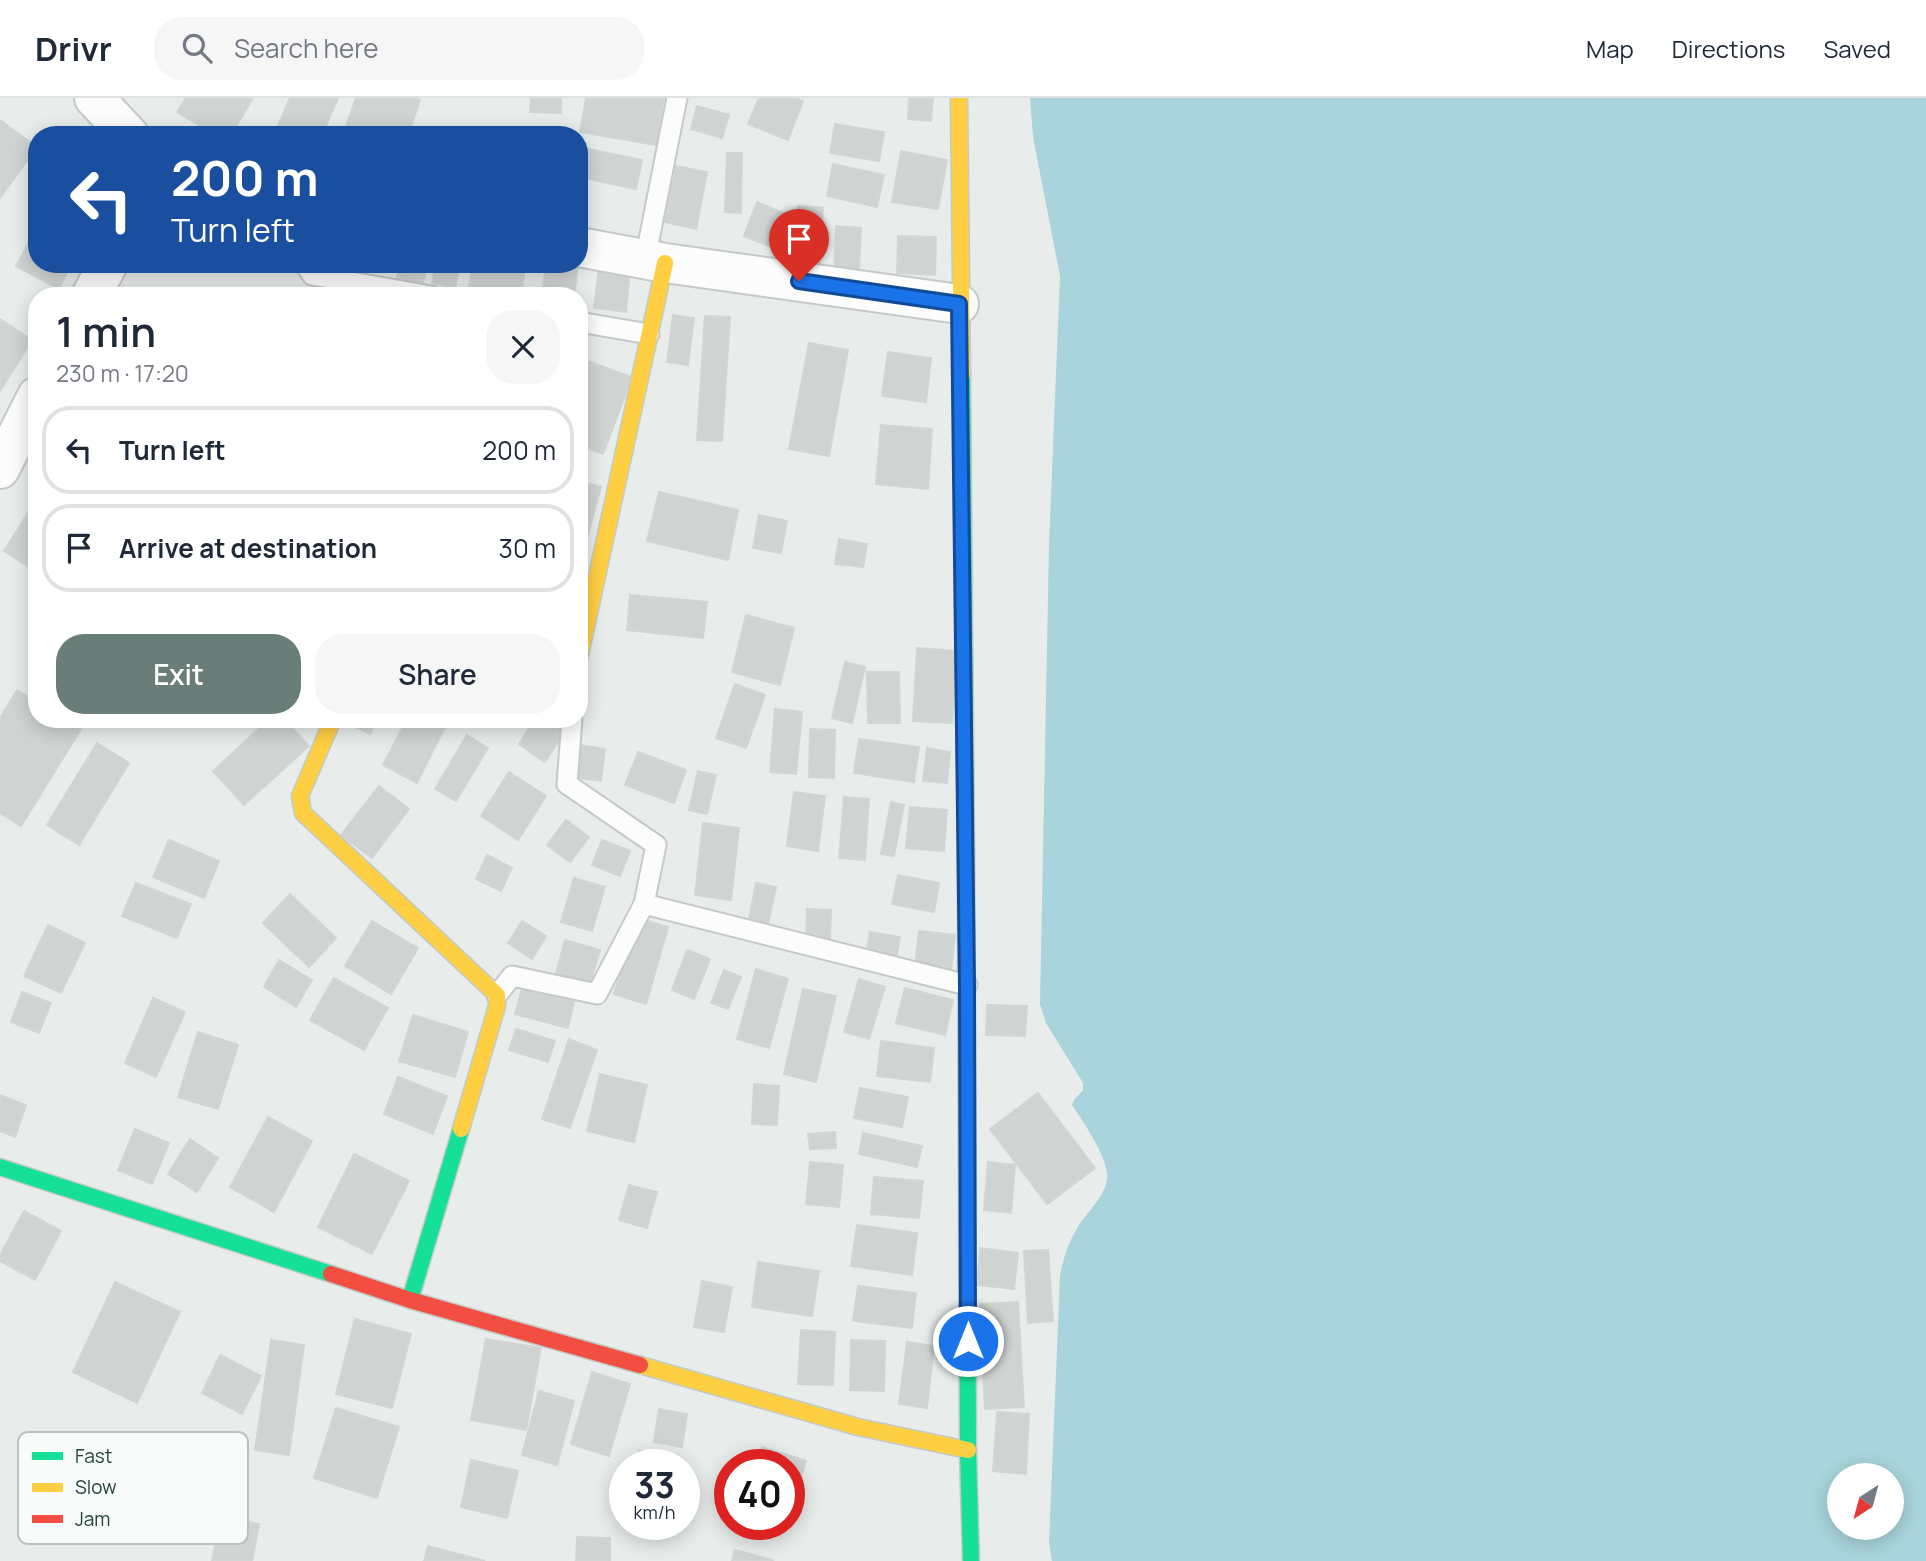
<!DOCTYPE html>
<html lang="en">
<head>
<meta charset="utf-8">
<style>
  :root { --surface:#fff; --page:#f6f6f7; --text:#1f2937; --muted:#747a83; --line:#e0e1e3; --accent:#697e78 }
  body { margin:0; font-family:Manrope,sans-serif; background:var(--page); color:var(--text); height:100vh; display:flex; flex-direction:column; font-size:26px; white-space:nowrap }
  * { box-sizing:border-box; margin:0 }
  p { font-size:23px; color:var(--muted) }
  .icon { flex:none; width:38px; height:38px; fill:none; stroke:currentColor; stroke-width:2; stroke-linecap:round; stroke-linejoin:round }
  .map { position:relative; flex:1; overflow:hidden }
  .drawer { position:absolute; left:28px; top:189px; width:560px; height:441px; display:flex; flex-direction:column; background:var(--surface); border-radius:28px; box-shadow:0 4px 18px #0003 }
  .drawer>* { flex:none }
  .top-card { position:absolute; left:28px; top:28px; width:560px; height:147px; border-radius:28px; box-shadow:0 4px 18px #0003; background:#1a4fa0; color:#fff; overflow:hidden }
  .needle { width:46px; rotate:216deg }
  .buttons { position:absolute; left:1827px; top:1365px; display:grid; gap:14px }
  .buttons a { display:grid; place-items:center; width:77px; height:77px; border-radius:50%; background:var(--surface); box-shadow:0 4px 18px #0003; font-size:35px }
  .speed { position:absolute; left:609px; top:1351px; display:flex; gap:14px; font-size:35px; font-weight:700; text-align:center }
  .speed>* { display:grid; place-content:center; width:91px; height:91px; border-radius:50%; background:var(--surface); box-shadow:0 4px 18px #0003; line-height:1 }
  .speed small { font-size:18px; font-weight:400 }
  .speed .limit { border:10px solid #d22; background:#fff; color:#111 }
  .pin { position:absolute; display:grid; place-items:center; width:60px; height:60px; color:#fff; margin:-72px -30px; border-radius:50% 50% 50% 0; rotate:-45deg; box-shadow:0 0 7px #0007 }
  .pin .icon { rotate:45deg }
  .me { position:absolute; width:77px; margin:-38px; rotate:0deg; stroke-linejoin:round; filter:drop-shadow(0 0 5px #0008) }
  .turn { display:flex; align-items:center; gap:24px; height:147px; padding:0 28px; font-size:32px }
  .turn .icon { width:91px; height:91px; stroke-width:2.5 }
  .turn b { display:block; font-size:49px; line-height:60px }
  .round { display:grid; place-items:center; flex:none; width:74px; height:74px; border-radius:28px; background:var(--page) }
  .summary { display:flex; align-items:center; justify-content:space-between; height:119px; padding:0 28px }
  h1 { font-size:42px; font-weight:600; line-height:52px }
  .button { display:flex; gap:14px; margin-top:auto; padding:14px 28px }
  .button a { flex:1; height:80px; border-radius:28px; background:var(--accent); color:#fff; font-size:28px; font-weight:600; line-height:80px; text-align:center }
  .button a+a { background:var(--page); color:var(--text) }
  ul { padding:0; list-style:none }
  li { display:flex; align-items:center; gap:21px; height:88px; margin:0 14px 10px; padding:0 14px; border:4px solid var(--line); border-radius:28px }
  li div { flex:1 }
  li b { display:block; font-size:26px }
  li em { font-style:normal }
  header { display:flex; align-items:center; gap:42px; box-sizing:border-box; height:98px; padding:0 35px; background:var(--surface); border-bottom:2px solid var(--line) }
  header strong { font-size:33px }
  nav { display:flex; gap:38px; margin-inline-start:auto; font-size:24px }
  .search { width:490px; height:63px; background:var(--page); display:flex; align-items:center; gap:18px; box-sizing:border-box; padding:0 24px; border-radius:28px; color:var(--muted); font-size:26px }
  .map>svg:first-child { display:block }
  .water { fill:#a9d4db; fill-rule:evenodd }
  .building { fill:#cfd4d2; stroke:#d1d6d4; stroke-width:2 }
  .lines { fill:none; stroke-linecap:round; stroke-linejoin:round }
  .lane-casing { stroke:#c5cac8; stroke-width:23 }
  .street-casing { stroke:#c5cac8; stroke-width:42 }
  .fast-casing { stroke:#c3cbc8; stroke-width:19 }
  .slow-casing { stroke:#c3cbc8; stroke-width:19 }
  .jam-casing { stroke:#c3cbc8; stroke-width:19 }
  .lane { stroke:#fcfcfc; stroke-width:19 }
  .street { stroke:#fcfcfc; stroke-width:38 }
  .fast { stroke:#16e098; stroke-width:16 }
  .slow { stroke:#ffcf43; stroke-width:16 }
  .jam { stroke:#f24e42; stroke-width:16 }
  .route-casing { stroke:#114b97; stroke-width:18 }
  .route { stroke:#1a73e8; stroke-width:12 }
  .key { fill:#f7fbf9; stroke:#b8c4c0; stroke-width:2 }
  .key-label { font-size:19px; fill:#24423a }
</style>
</head>
<body>
<header>
<strong>Drivr</strong>
<div class="search"><svg class="icon" aria-label="search" viewBox="0 0 24 24"><circle cx="10" cy="10" r="6"/><path d="M15 15l6 6"/></svg>Search here</div>
<nav><a>Map</a><a>Directions</a><a>Saved</a></nav>
</header>
<div class="map">
<svg width="1926" height="1463" viewBox="0 0 1926 1463">
  <rect width="100%" height="100%" fill="#e8edeb"/>
  <path class="water" d="M 1030,0 L 1926,0 L 1926,1463 L 1052,1463 L 1049,1445 L 1060,1178 C 1063,1160 1069,1143 1079,1127 C 1089,1112 1109,1095 1107,1075 C 1105,1056 1083,1023 1072,1007 L 1074,1002 L 1083,992 L 1083,985 L 1046,925 L 1040,906 L 1049,447 L 1060,178 L 1033,39 ZM 1839,1377 L 1892,1377 L 1892,1430 L 1839,1430 Z"/>
  <g class="building">
    <polygon points="186,0 253,0 231,37 215,37 177,14"/>
    <polygon points="290,0 338,0 322,37 274,37"/>
    <polygon points="356,0 415,0 420,2 408,37 343,37"/>
    <polygon points="531,0 561,0 561,15 530,14"/>
    <polygon points="586,0 664,0 656,47 580,34"/>
    <polygon points="759,0 795,0 803,3 788,42 748,26"/>
    <polygon points="909,0 933,0 931,23 908,21"/>
    <polygon points="697,8 729,17 722,40 691,31"/>
    <polygon points="0,22 37,49 0,100"/>
    <polygon points="835,26 884,34 879,63 830,55"/>
    <polygon points="489,30 532,37 487,37"/>
    <polygon points="579,49 642,62 636,91 579,79"/>
    <polygon points="901,53 947,62 938,111 892,104"/>
    <polygon points="727,55 742,55 741,115 725,114"/>
    <polygon points="833,66 884,77 877,109 827,98"/>
    <polygon points="676,68 707,74 696,131 665,124"/>
    <polygon points="757,104 788,117 774,150 744,138"/>
    <polygon points="798,108 823,110 819,172 794,170"/>
    <polygon points="836,128 861,130 859,174 834,172"/>
    <polygon points="37,129 37,166 71,166 59,191 16,168"/>
    <polygon points="898,138 936,139 935,177 897,175"/>
    <polygon points="400,166 428,166 421,190 396,183"/>
    <polygon points="436,166 460,166 455,190 432,185"/>
    <polygon points="473,166 526,166 521,197 469,188"/>
    <polygon points="546,166 578,166 574,198 542,198"/>
    <polygon points="599,169 630,172 626,214 594,210"/>
    <polygon points="673,217 694,220 688,267 667,264"/>
    <polygon points="705,218 730,219 722,343 697,342"/>
    <polygon points="0,221 32,242 0,293"/>
    <polygon points="809,245 848,252 829,358 789,351"/>
    <polygon points="888,254 931,260 926,304 882,298"/>
    <polygon points="579,260 632,279 603,356 579,347"/>
    <polygon points="881,327 932,331 928,391 876,386"/>
    <polygon points="579,383 601,389 584,451 579,450"/>
    <polygon points="659,394 738,412 728,462 647,443"/>
    <polygon points="37,401 37,474 4,453"/>
    <polygon points="759,417 787,423 781,455 753,450"/>
    <polygon points="839,441 867,446 863,469 835,466"/>
    <polygon points="630,497 707,504 703,540 627,532"/>
    <polygon points="746,517 794,530 780,587 732,574"/>
    <polygon points="917,550 957,553 952,625 913,623"/>
    <polygon points="845,564 865,569 852,625 832,620"/>
    <polygon points="867,574 899,574 900,625 868,625"/>
    <polygon points="735,586 765,597 746,650 716,640"/>
    <polygon points="17,592 37,604 37,621 65,621 81,631 21,728 0,715 0,620"/>
    <polygon points="775,611 802,614 796,676 770,674"/>
    <polygon points="269,621 284,621 309,648 244,707 213,673"/>
    <polygon points="347,621 377,621 370,636 345,624"/>
    <polygon points="407,621 435,621 446,627 417,685 383,667"/>
    <polygon points="535,621 546,621 565,633 545,664 519,646"/>
    <polygon points="810,631 835,632 834,680 809,679"/>
    <polygon points="467,637 488,650 456,703 435,691"/>
    <polygon points="859,641 919,649 914,684 854,675"/>
    <polygon points="97,645 129,665 79,747 47,727"/>
    <polygon points="580,647 605,651 601,683 576,680"/>
    <polygon points="927,650 950,654 947,685 923,683"/>
    <polygon points="638,654 686,672 674,705 625,687"/>
    <polygon points="698,673 716,677 707,716 689,712"/>
    <polygon points="509,674 546,698 518,742 481,718"/>
    <polygon points="379,688 409,711 372,760 341,737"/>
    <polygon points="794,694 825,698 818,753 787,748"/>
    <polygon points="844,699 869,701 865,762 839,760"/>
    <polygon points="891,704 904,707 894,758 881,756"/>
    <polygon points="910,709 947,712 944,753 906,750"/>
    <polygon points="566,722 589,739 570,764 547,747"/>
    <polygon points="703,725 739,730 731,802 695,797"/>
    <polygon points="169,742 219,763 204,800 153,779"/>
    <polygon points="602,742 630,753 620,778 592,767"/>
    <polygon points="487,757 512,770 501,793 476,781"/>
    <polygon points="898,777 939,785 934,814 892,806"/>
    <polygon points="574,780 605,789 592,833 561,824"/>
    <polygon points="136,785 191,806 177,840 122,818"/>
    <polygon points="756,785 776,789 768,826 749,821"/>
    <polygon points="290,796 336,840 309,869 263,825"/>
    <polygon points="807,811 831,812 830,841 806,840"/>
    <polygon points="636,820 668,829 646,906 614,896"/>
    <polygon points="372,823 418,850 391,896 345,868"/>
    <polygon points="522,823 546,838 532,861 508,845"/>
    <polygon points="48,827 85,845 61,895 24,878"/>
    <polygon points="919,833 955,837 951,872 915,867"/>
    <polygon points="870,834 900,839 896,862 866,856"/>
    <polygon points="565,842 600,852 589,889 555,879"/>
    <polygon points="687,852 710,861 694,901 672,892"/>
    <polygon points="279,862 312,882 296,909 264,889"/>
    <polygon points="756,871 788,881 769,950 737,941"/>
    <polygon points="724,872 741,879 728,911 711,905"/>
    <polygon points="334,880 388,910 364,952 310,922"/>
    <polygon points="859,881 885,889 869,941 844,934"/>
    <polygon points="522,890 574,904 568,930 515,916"/>
    <polygon points="905,890 953,902 945,937 896,925"/>
    <polygon points="803,891 836,898 816,984 784,976"/>
    <polygon points="22,894 51,905 39,935 11,924"/>
    <polygon points="153,900 185,914 156,979 125,965"/>
    <polygon points="987,907 1027,908 1025,938 986,937"/>
    <polygon points="413,917 468,934 455,979 399,963"/>
    <polygon points="516,931 555,943 548,964 509,952"/>
    <polygon points="198,934 238,947 218,1011 178,999"/>
    <polygon points="569,941 597,952 570,1030 542,1021"/>
    <polygon points="881,943 934,950 930,984 877,978"/>
    <polygon points="600,976 647,987 634,1044 587,1033"/>
    <polygon points="398,979 447,998 433,1036 384,1016"/>
    <polygon points="754,986 779,988 777,1027 752,1026"/>
    <polygon points="860,990 908,999 902,1029 854,1020"/>
    <polygon points="1038,995 1095,1070 1047,1106 990,1031"/>
    <polygon points="0,997 26,1007 15,1039 0,1033"/>
    <polygon points="268,1019 312,1043 274,1114 230,1089"/>
    <polygon points="135,1031 169,1045 152,1086 118,1072"/>
    <polygon points="835,1034 836,1050 810,1051 808,1036"/>
    <polygon points="863,1035 922,1048 917,1069 859,1056"/>
    <polygon points="190,1041 218,1060 197,1094 168,1076"/>
    <polygon points="354,1056 409,1083 372,1156 318,1129"/>
    <polygon points="810,1064 843,1067 839,1109 806,1106"/>
    <polygon points="988,1064 1015,1067 1011,1115 984,1112"/>
    <polygon points="874,1079 923,1083 919,1120 871,1116"/>
    <polygon points="629,1087 657,1094 647,1130 619,1122"/>
    <polygon points="24,1113 61,1133 35,1182 0,1163 0,1157"/>
    <polygon points="857,1127 917,1135 912,1177 851,1168"/>
    <polygon points="980,1150 1018,1155 1014,1191 977,1187"/>
    <polygon points="1048,1152 1053,1223 1028,1225 1024,1153"/>
    <polygon points="758,1164 819,1173 812,1218 752,1209"/>
    <polygon points="702,1183 732,1189 724,1234 694,1229"/>
    <polygon points="115,1184 180,1214 137,1305 73,1274"/>
    <polygon points="858,1188 916,1195 912,1230 853,1223"/>
    <polygon points="1018,1204 1024,1309 985,1311 980,1206"/>
    <polygon points="355,1221 411,1236 392,1310 336,1296"/>
    <polygon points="801,1232 835,1234 833,1287 798,1286"/>
    <polygon points="486,1241 541,1250 526,1332 471,1322"/>
    <polygon points="271,1242 304,1247 289,1357 255,1352"/>
    <polygon points="851,1242 885,1243 884,1293 850,1292"/>
    <polygon points="907,1244 934,1248 927,1310 899,1306"/>
    <polygon points="220,1257 261,1278 242,1316 202,1295"/>
    <polygon points="592,1274 630,1286 609,1358 571,1346"/>
    <polygon points="539,1293 574,1303 557,1367 522,1357"/>
    <polygon points="336,1310 399,1329 377,1400 314,1380"/>
    <polygon points="659,1311 687,1316 682,1349 654,1344"/>
    <polygon points="997,1314 1029,1316 1026,1376 993,1373"/>
    <polygon points="762,1349 806,1363 797,1391 789,1388 789,1367 757,1367"/>
    <polygon points="639,1353 668,1359 666,1367 637,1367"/>
    <polygon points="471,1362 518,1373 507,1420 461,1409"/>
    <polygon points="221,1418 259,1426 252,1463 212,1463"/>
    <polygon points="577,1439 610,1440 610,1463 576,1463"/>
    <polygon points="428,1448 485,1463 424,1463"/>
    <polygon points="735,1452 773,1462 772,1463 732,1463"/>
  </g>
  <g class="lines">
    <g class="lane-casing">
      <g id="lane">
        <polyline points="645,162 677,0"/>
        <polyline points="305,166 312,177 431,198"/>
        <polyline points="579,224 649,236"/>
        <polyline points="644,806 967,887"/>
        <polyline points="497,897 512,878 597,896 644,806 656,747 567,686 572,621"/>
      </g>
    </g>
    <g class="street-casing">
      <g id="street">
        <polyline points="94,0 129,37"/>
        <polyline points="579,149 665,165 959,206"/>
        <polyline points="91,198 108,166"/>
        <polyline points="0,371 37,298"/>
      </g>
    </g>
    <g class="fast-casing">
      <g id="fast">
        <polyline points="962,277 966,753"/>
        <polyline points="0,1069 331,1176"/>
        <polyline points="967,1103 968,1352 971,1463"/>
        <polyline points="410,1202 461,1031"/>
      </g>
    </g>
    <g class="slow-casing">
      <g id="slow">
        <polyline points="959,0 962,277"/>
        <polyline points="579,561 665,165"/>
        <polyline points="333,621 300,698 303,715 497,897 497,908 461,1031"/>
        <polyline points="966,753 967,1103"/>
        <polyline points="640,1267 858,1329 968,1352"/>
      </g>
    </g>
    <g class="jam-casing">
      <polyline id="jam" points="331,1176 410,1202 640,1267"/>
    </g>
    <use href="#lane" class="lane"/>
    <use href="#street" class="street"/>
    <use href="#fast" class="fast"/>
    <use href="#slow" class="slow"/>
    <use href="#jam" class="jam"/>
  </g>
  <g class="lines">
    <g class="route-casing">
      <polyline id="route" points="799,183 959,206 967,887 968,1243"/>
    </g>
    <use href="#route" class="route"/>
  </g>
  <rect x="18" y="1334" width="230" height="112" rx="10" class="key"/>
  <rect x="32" y="1354" width="31" height="8" fill="#16e098"/>
  <rect x="32" y="1385" width="31" height="9" fill="#ffcf43"/>
  <rect x="32" y="1417" width="31" height="8" fill="#f24e42"/>
  <g class="key-label">
    <text x="75" y="1365">Fast</text>
    <text x="75" y="1396">Slow</text>
    <text x="75" y="1428">Jam</text>
  </g>
</svg>
<div class="buttons">
<a><svg class="needle" viewBox="-14 -14 28 28"><path d="M0-13l5 13h-10z" fill="#e53935"/><path d="M0 13l5-13h-10z" fill="#747a83"/></svg></a>
</div>
<div class="speed"><div>33<small>km/h</small></div><div class="limit">40</div></div>
<div class="pin" style="left:799px;top:183px;background:#d93025"><svg class="icon" aria-label="arrive" viewBox="0 0 24 24"><path d="M6 21V4h12l-3 4 3 4H6"/></svg></div>
<svg class="me" style="left:968px;top:1243px" viewBox="-20 -20 40 40"><circle r="17" fill="#1a73e8" stroke="#fff" stroke-width="3"/><path d="M0-11L8 9 0 5-8 9z" fill="#fff"/></svg>
<div class="top-card">
<div class="turn"><svg class="icon" aria-label="left" viewBox="0 0 24 24"><path d="M17 20v-9H6M10 6l-5 5 5 5"/></svg><div><b>200 m</b>Turn left</div></div>
</div>
<section class="drawer">
<div class="summary"><div><h1>1 min</h1><p>230 m · 17:20</p></div><a class="round"><svg class="icon" aria-label="close" viewBox="0 0 24 24"><path d="M6 6l12 12M18 6L6 18"/></svg></a></div>
<ul>
<li><svg class="icon" aria-label="left" viewBox="0 0 24 24"><path d="M17 20v-9H6M10 6l-5 5 5 5"/></svg><div><b>Turn left</b></div><em>200 m</em></li>
<li><svg class="icon" aria-label="arrive" viewBox="0 0 24 24"><path d="M6 21V4h12l-3 4 3 4H6"/></svg><div><b>Arrive at destination</b></div><em>30 m</em></li>
</ul>
<div class="button"><a>Exit</a><a>Share</a></div>
</section>
</div>
</body>
</html>
